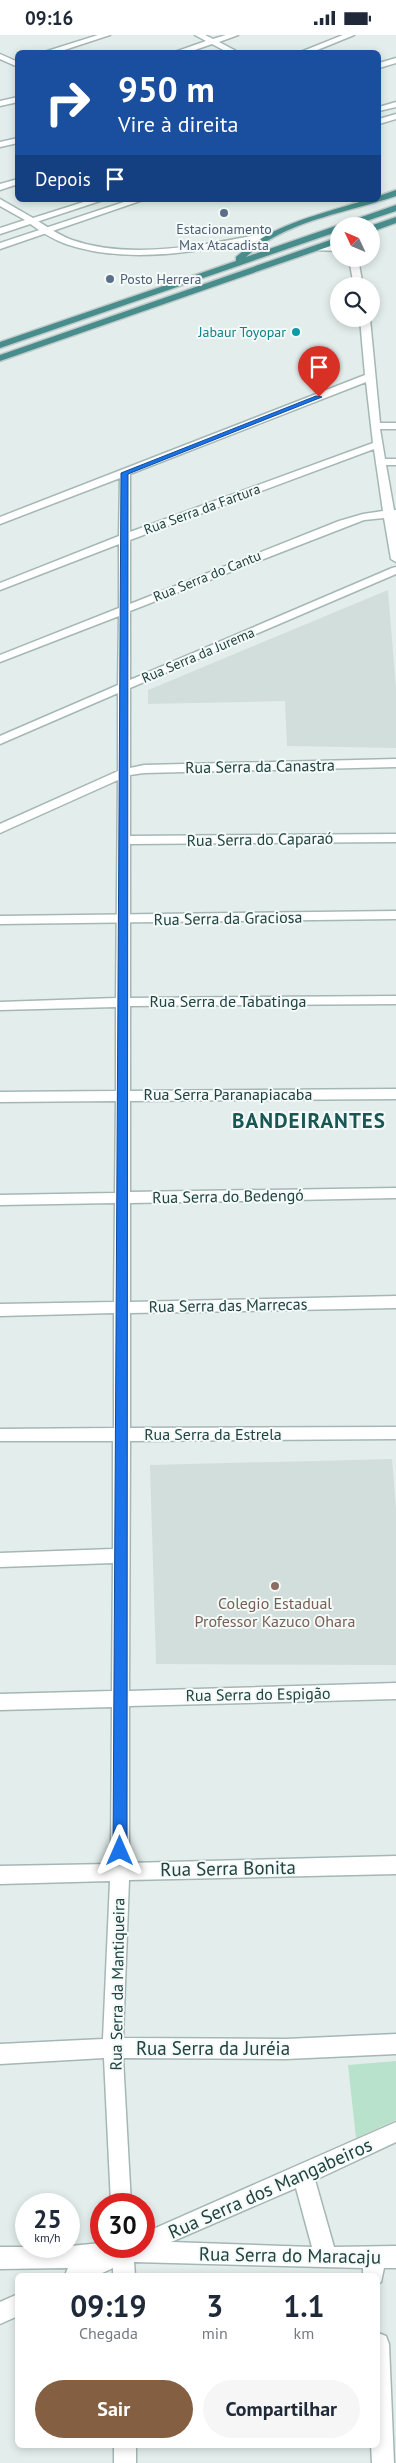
<!DOCTYPE html>
<html lang="pt">
<head>
<meta charset="utf-8">
<style>
  :root { --surface:#fff; --page:#f6f6f7; --text:#1f2937; --muted:#747a83; --accent:#845f42 }
  body { margin:0; font-family:"PT Sans",sans-serif; background:var(--page); color:var(--text); height:100vh; display:flex; flex-direction:column; font-size:19px; white-space:nowrap }
  * { box-sizing:border-box; margin:0 }
  p { font-size:16px; color:var(--muted) }
  .icon { flex:none; width:28px; height:28px; fill:none; stroke:currentColor; stroke-width:2; stroke-linecap:round; stroke-linejoin:round }
  .map { position:relative; flex:1; overflow:hidden }
  .panel { position:absolute; left:15px; top:2238px; width:365px; height:175px; display:flex; flex-direction:column; background:var(--surface); border-radius:8px; box-shadow:0 2px 8px #0003 }
  .panel>* { flex:none }
  .hud { position:absolute; left:15px; top:15px; width:366px; height:152px; border-radius:8px; box-shadow:0 2px 8px #0003; background:#1a4fa0; color:#fff; overflow:hidden }
  .needle { width:32px; rotate:314deg }
  .buttons { position:absolute; left:330px; top:182px; display:grid; gap:10px }
  .buttons a { display:grid; place-items:center; width:50px; height:50px; border-radius:50%; background:var(--surface); box-shadow:0 2px 8px #0003; font-size:25px }
  .speed { position:absolute; left:15px; top:2158px; display:flex; gap:10px; font-size:25px; font-weight:700; text-align:center }
  .speed>* { display:grid; place-content:center; width:65px; height:65px; border-radius:50%; background:var(--surface); box-shadow:0 2px 8px #0003; line-height:1 }
  .speed small { font-size:12px; font-weight:400 }
  .speed .limit { border:8px solid #d22; background:#fff; color:#111 }
  .pin { position:absolute; display:grid; place-items:center; width:42px; height:42px; color:#fff; margin:-51px -21px; border-radius:50% 50% 50% 0; rotate:-45deg; box-shadow:0 0 5px #0007 }
  .pin .icon { rotate:45deg }
  .me { position:absolute; width:55px; margin:-28px; rotate:0deg; stroke-linejoin:round; filter:drop-shadow(0 0 4px #0008) }
  .turn { display:flex; align-items:center; gap:18px; height:105px; padding:0 20px; font-size:22px }
  .turn .icon { width:65px; height:65px; stroke-width:2.5 }
  .turn b { display:block; font-size:35px; line-height:42px }
  .then { display:flex; align-items:center; height:48px; padding:0 20px; background:#0003; gap:10px; font-size:19px }
  .eta { display:flex; justify-content:space-evenly; align-items:center; height:85px; text-align:center }
  .eta b { font-size:30px; font-weight:700; line-height:35px }
  .cta { display:flex; gap:10px; margin-top:auto; padding:10px 20px }
  .cta a { flex:1; height:58px; border-radius:30px; background:var(--accent); color:#fff; font-size:20px; font-weight:700; line-height:58px; text-align:center }
  .cta a+a { background:var(--page); color:var(--text) }
  .status { display:flex; justify-content:space-between; align-items:center; height:35px; padding:0 25px; background:var(--surface); direction:ltr }
  .status svg { height:14px; fill:currentColor }
  .map>svg:first-child { display:block }
  .built { fill:#d1dedc }
  .green { fill:#b9e2cd }
  .lines { fill:none; stroke-linecap:round; stroke-linejoin:round }
  .minor-casing { stroke:#a5b7b5; stroke-width:3 }
  .tertiary-casing { stroke:#a5b7b5; stroke-width:3 }
  .trunk-casing { stroke:#c1caca; stroke-width:3 }
  .minor { fill:#fff; fill-rule:evenodd }
  .tertiary { fill:#fff; fill-rule:evenodd }
  .trunk { fill:#468d8c; fill-rule:evenodd }
  .route { fill:#1a73e8; stroke:#114b97 }
  .service-dot { fill:#5c6f8a; stroke:#f4faf8; stroke-width:2 }
  .culture-dot { fill:#0f9aa8; stroke:#f4faf8; stroke-width:2 }
  .education-dot { fill:#8d6e63; stroke:#f4faf8; stroke-width:2 }
  .labels { text-anchor:middle; dominant-baseline:central; stroke-width:4; stroke-linejoin:round; paint-order:stroke }
  .far-service-label { font-size:14px; fill:#4e5e75; stroke:#f4faf8 }
  .far-culture-label { font-size:14px; fill:#0d838f; stroke:#f4faf8; text-anchor:end }
  .far-street-label { font-size:14px; fill:#204240; stroke:#f4faf8 }
  .street-label { font-size:16px; fill:#204240; stroke:#f4faf8 }
  .education-label { font-size:16px; fill:#785e54; stroke:#f4faf8 }
  .near-street-label { font-size:19px; fill:#204240; stroke:#f4faf8 }
  .district-label { font-size:21px; font-weight:bold; letter-spacing:1px; fill:#1a5754; stroke:#f4faf8 }
</style>
</head>
<body>
<div class="status"><b>09:16</b><svg viewBox="0 0 49 12"><path d="M0 12V9h3v3zM5 12V6h3v6zM10 12V3h3v9zM15 12V0h3v12zM26 1h20v11H26zM47 4h2v5h-2z"/></svg></div>
<div class="map">
<svg width="396" height="2428" viewBox="0 0 396 2428">
  <rect width="100%" height="100%" fill="#e3eeec"/>
  <g class="built">
    <polygon points="388,555 396,654 396,713 287,711 285,666 148,669 148,655"/>
    <polygon points="392,1424 396,1474 396,1630 156,1629 150,1430"/>
  </g>
  <polygon class="green" points="396,2026 396,2085 356,2103 348,2030"/>
  <g class="lines">
    <g class="minor-casing">
      <g id="minor">
        <polygon points="98,0 110,0 55,18 41,18"/>
        <polygon points="195,0 205,0 213,4 226,0 238,0 219,7 240,18 229,18 212,9 186,18 172,18 206,6"/>
        <polygon points="343,0 354,0 310,18 298,18"/>
        <polygon points="0,19 18,27 18,32 0,24"/>
        <polygon points="396,23 396,28 379,33 379,28"/>
        <polygon points="18,62 18,67 0,71 0,66"/>
        <polygon points="18,103 18,108 0,112 0,107"/>
        <polygon points="18,144 18,149 0,155 0,149"/>
        <path d="M 29,184 L 35,184 C 47,192 59,200 72,205 C 132,226 211,209 271,197 L 275,200 L 271,203 C 206,215 130,231 66,209 C 52,204 40,196 29,188 Z"/>
        <polygon points="317,210 339,210 339,216 314,215 314,211"/>
        <polygon points="349,224 358,224 363,251 354,251"/>
        <path d="M 360,284 L 370,284 L 380,388 L 396,388 L 396,394 L 380,394 L 385,424 L 396,424 L 396,430 L 386,430 L 394,475 L 396,475 L 396,527 L 391,524 L 384,483 L 364,485 L 130,576 L 130,645 L 392,533 L 396,532 L 396,539 L 130,653 L 130,733 L 144,730 L 396,724 L 396,732 L 144,738 L 130,740 L 130,801 L 396,799 L 396,807 L 130,809 L 130,963 L 396,961 L 396,969 L 130,971 L 130,1056 L 396,1054 L 396,1064 L 130,1066 L 130,1157 L 396,1153 L 396,1163 L 130,1168 L 130,1267 L 396,1261 L 396,1273 L 130,1278 L 130,1393 L 396,1392 L 396,1404 L 130,1406 L 129,1656 L 396,1648 L 396,1664 L 129,1671 L 129,1828 L 396,1821 L 396,1839 L 129,1845 L 123,2003 L 286,2004 L 396,1999 L 396,2019 L 286,2024 L 123,2023 L 131,2169 L 111,2169 L 104,2023 L 0,2029 L 0,2009 L 103,2004 L 110,1846 L 0,1849 L 0,1831 L 111,1829 L 112,1672 L 0,1675 L 0,1659 L 112,1656 L 113,1528 L 0,1532 L 0,1518 L 113,1514 L 113,1406 L 0,1406 L 0,1394 L 114,1393 L 114,1278 L 0,1281 L 0,1269 L 114,1267 L 115,1168 L 0,1170 L 0,1160 L 115,1158 L 116,1066 L 0,1067 L 0,1057 L 116,1056 L 116,972 L 0,975 L 0,967 L 116,963 L 118,745 L 0,798 L 0,789 L 118,736 L 118,658 L 0,709 L 0,701 L 118,650 L 119,581 L 0,627 L 0,620 L 119,573 L 119,509 L 0,555 L 0,548 L 119,501 L 120,443 L 0,489 L 0,482 L 365,340 ZM 366,347 L 373,408 L 130,497 L 130,439 ZM 374,414 L 383,476 L 363,479 L 339,486 L 130,569 L 130,505 Z"/>
        <path d="M 396,2087 L 396,2107 L 315,2145 L 334,2212 L 396,2211 L 396,2233 L 384,2233 L 381,2247 L 378,2249 L 378,2240 L 363,2240 L 363,2233 L 134,2227 L 135,2240 L 113,2240 L 113,2233 L 98,2240 L 65,2240 L 68,2233 L 0,2234 L 0,2212 L 60,2212 L 101,2208 L 101,2211 L 144,2211 L 144,2198 ZM 296,2153 L 312,2212 L 171,2207 Z"/>
        <polygon points="18,2259 18,2281 0,2289 0,2267"/>
        <polygon points="378,2298 386,2301 389,2309 394,2428 372,2428 371,2410 378,2410"/>
        <rect x="114" y="2410" width="22" height="18"/>
      </g>
    </g>
    <g class="tertiary-casing">
      <g id="tertiary">
        <polygon points="396,67 396,72 379,76 379,72"/>
        <polygon points="396,79 396,84 379,89 379,84"/>
        <polygon points="0,164 33,183 90,165 103,165 0,199 0,193 25,185 0,171"/>
        <polygon points="130,165 143,165 0,214 0,208"/>
        <polygon points="396,876 396,884 0,889 0,881"/>
      </g>
    </g>
    <g class="trunk-casing">
      <g id="trunk">
        <path d="M 396,155 L 396,161 C 347,178 286,185 246,222 L 396,170 L 396,176 L 351,191 L 339,191 L 339,196 L 0,313 L 0,307 L 236,226 L 236,222 C 272,189 321,179 366,165 L 379,165 L 379,161 Z"/>
        <polygon points="396,182 396,188 371,197 370,191"/>
        <polygon points="339,202 339,208 0,326 0,320"/>
      </g>
    </g>
    <use href="#minor" class="minor"/>
    <use href="#tertiary" class="tertiary"/>
    <use href="#trunk" class="trunk"/>
  </g>
  <polygon class="route" points="316,361 322,362 128,439 127,1816 125,1821 120,1823 115,1821 113,1816 121,438"/>
  <g class="service-dot">
    <circle cx="224" cy="178" r="5"/>
    <circle cx="110" cy="244" r="5"/>
  </g>
  <circle class="culture-dot" cx="296" cy="297" r="5"/>
  <circle class="education-dot" cx="275" cy="1551" r="5"/>
  <g class="labels">
    <g class="far-service-label">
      <text x="224" y="194">Estacionamento<tspan x="224" dy="16">Max Atacadista</tspan></text>
      <text x="120" y="244" text-anchor="start">Posto Herrera</text>
    </g>
    <g class="far-culture-label">
      <text x="286" y="297">Jabaur Toyopar</text>
    </g>
    <g class="far-street-label">
      <text transform="translate(202 474) rotate(-20)">Rua Serra da Fartura</text>
      <text transform="translate(207 541) rotate(-22)">Rua Serra do Cantu</text>
      <text transform="translate(198 620) rotate(-23)">Rua Serra da Jurema</text>
    </g>
    <g class="street-label">
      <text transform="translate(260 731) rotate(-1)">Rua Serra da Canastra</text>
      <text transform="translate(260 804) rotate(-1)">Rua Serra do Caparaó</text>
      <text transform="translate(228 883) rotate(-1)">Rua Serra da Graciosa</text>
      <text x="228" y="966">Rua Serra de Tabatinga</text>
      <text x="228" y="1059">Rua Serra Paranapiacaba</text>
      <text transform="translate(228 1161) rotate(-1)">Rua Serra do Bedengó</text>
      <text transform="translate(228 1270) rotate(-1)">Rua Serra das Marrecas</text>
      <text x="213" y="1399">Rua Serra da Estrela</text>
      <text transform="translate(258 1659) rotate(-1)">Rua Serra do Espigão</text>
      <text transform="translate(117 1949) rotate(-89)">Rua Serra da Mantiqueira</text>
    </g>
    <g class="education-label">
      <text x="275" y="1568">Colegio Estadual<tspan x="275" dy="18">Professor Kazuco Ohara</tspan></text>
    </g>
    <g class="near-street-label">
      <text transform="translate(228 1833) rotate(-1)">Rua Serra Bonita</text>
      <text x="213" y="2013">Rua Serra da Juréia</text>
      <text transform="translate(270 2153) rotate(-24)">Rua Serra dos Mangabeiros</text>
      <text transform="translate(290 2220) rotate(1)">Rua Serra do Maracaju</text>
    </g>
    <g class="district-label">
      <text x="309" y="1085">BANDEIRANTES</text>
    </g>
  </g>
</svg>
<div class="buttons">
<a><svg class="needle" viewBox="-14 -14 28 28"><path d="M0-13l5 13h-10z" fill="#e53935"/><path d="M0 13l5-13h-10z" fill="#747a83"/></svg></a>
<a><svg class="icon" aria-label="search" viewBox="0 0 24 24"><circle cx="10" cy="10" r="6"/><path d="M15 15l6 6"/></svg></a>
</div>
<div class="speed"><div>25<small>km/h</small></div><div class="limit">30</div></div>
<div class="pin" style="left:319px;top:362px;background:#d93025"><svg class="icon" aria-label="arrive" viewBox="0 0 24 24"><path d="M6 21V4h12l-3 4 3 4H6"/></svg></div>
<svg class="me" style="left:120px;top:1816px" viewBox="-20 -20 40 40"><path d="M0-17L14 15 0 8-14 15z" fill="#1a73e8" stroke="#fff" stroke-width="4"/></svg>
<div class="hud">
<div class="turn"><svg class="icon" aria-label="right" viewBox="0 0 24 24"><path d="M7 20v-9h11M14 6l5 5-5 5"/></svg><div><b>950 m</b>Vire à direita</div></div>
<div class="then">Depois<svg class="icon" aria-label="arrive" viewBox="0 0 24 24"><path d="M6 21V4h12l-3 4 3 4H6"/></svg></div>
</div>
<section class="panel">
<div class="eta">
<div><b>09:19</b><p>Chegada</p></div>
<div><b>3</b><p>min</p></div>
<div><b>1.1</b><p>km</p></div>
</div>
<div class="cta"><a>Sair</a><a>Compartilhar</a></div>
</section>
</div>
</body>
</html>
